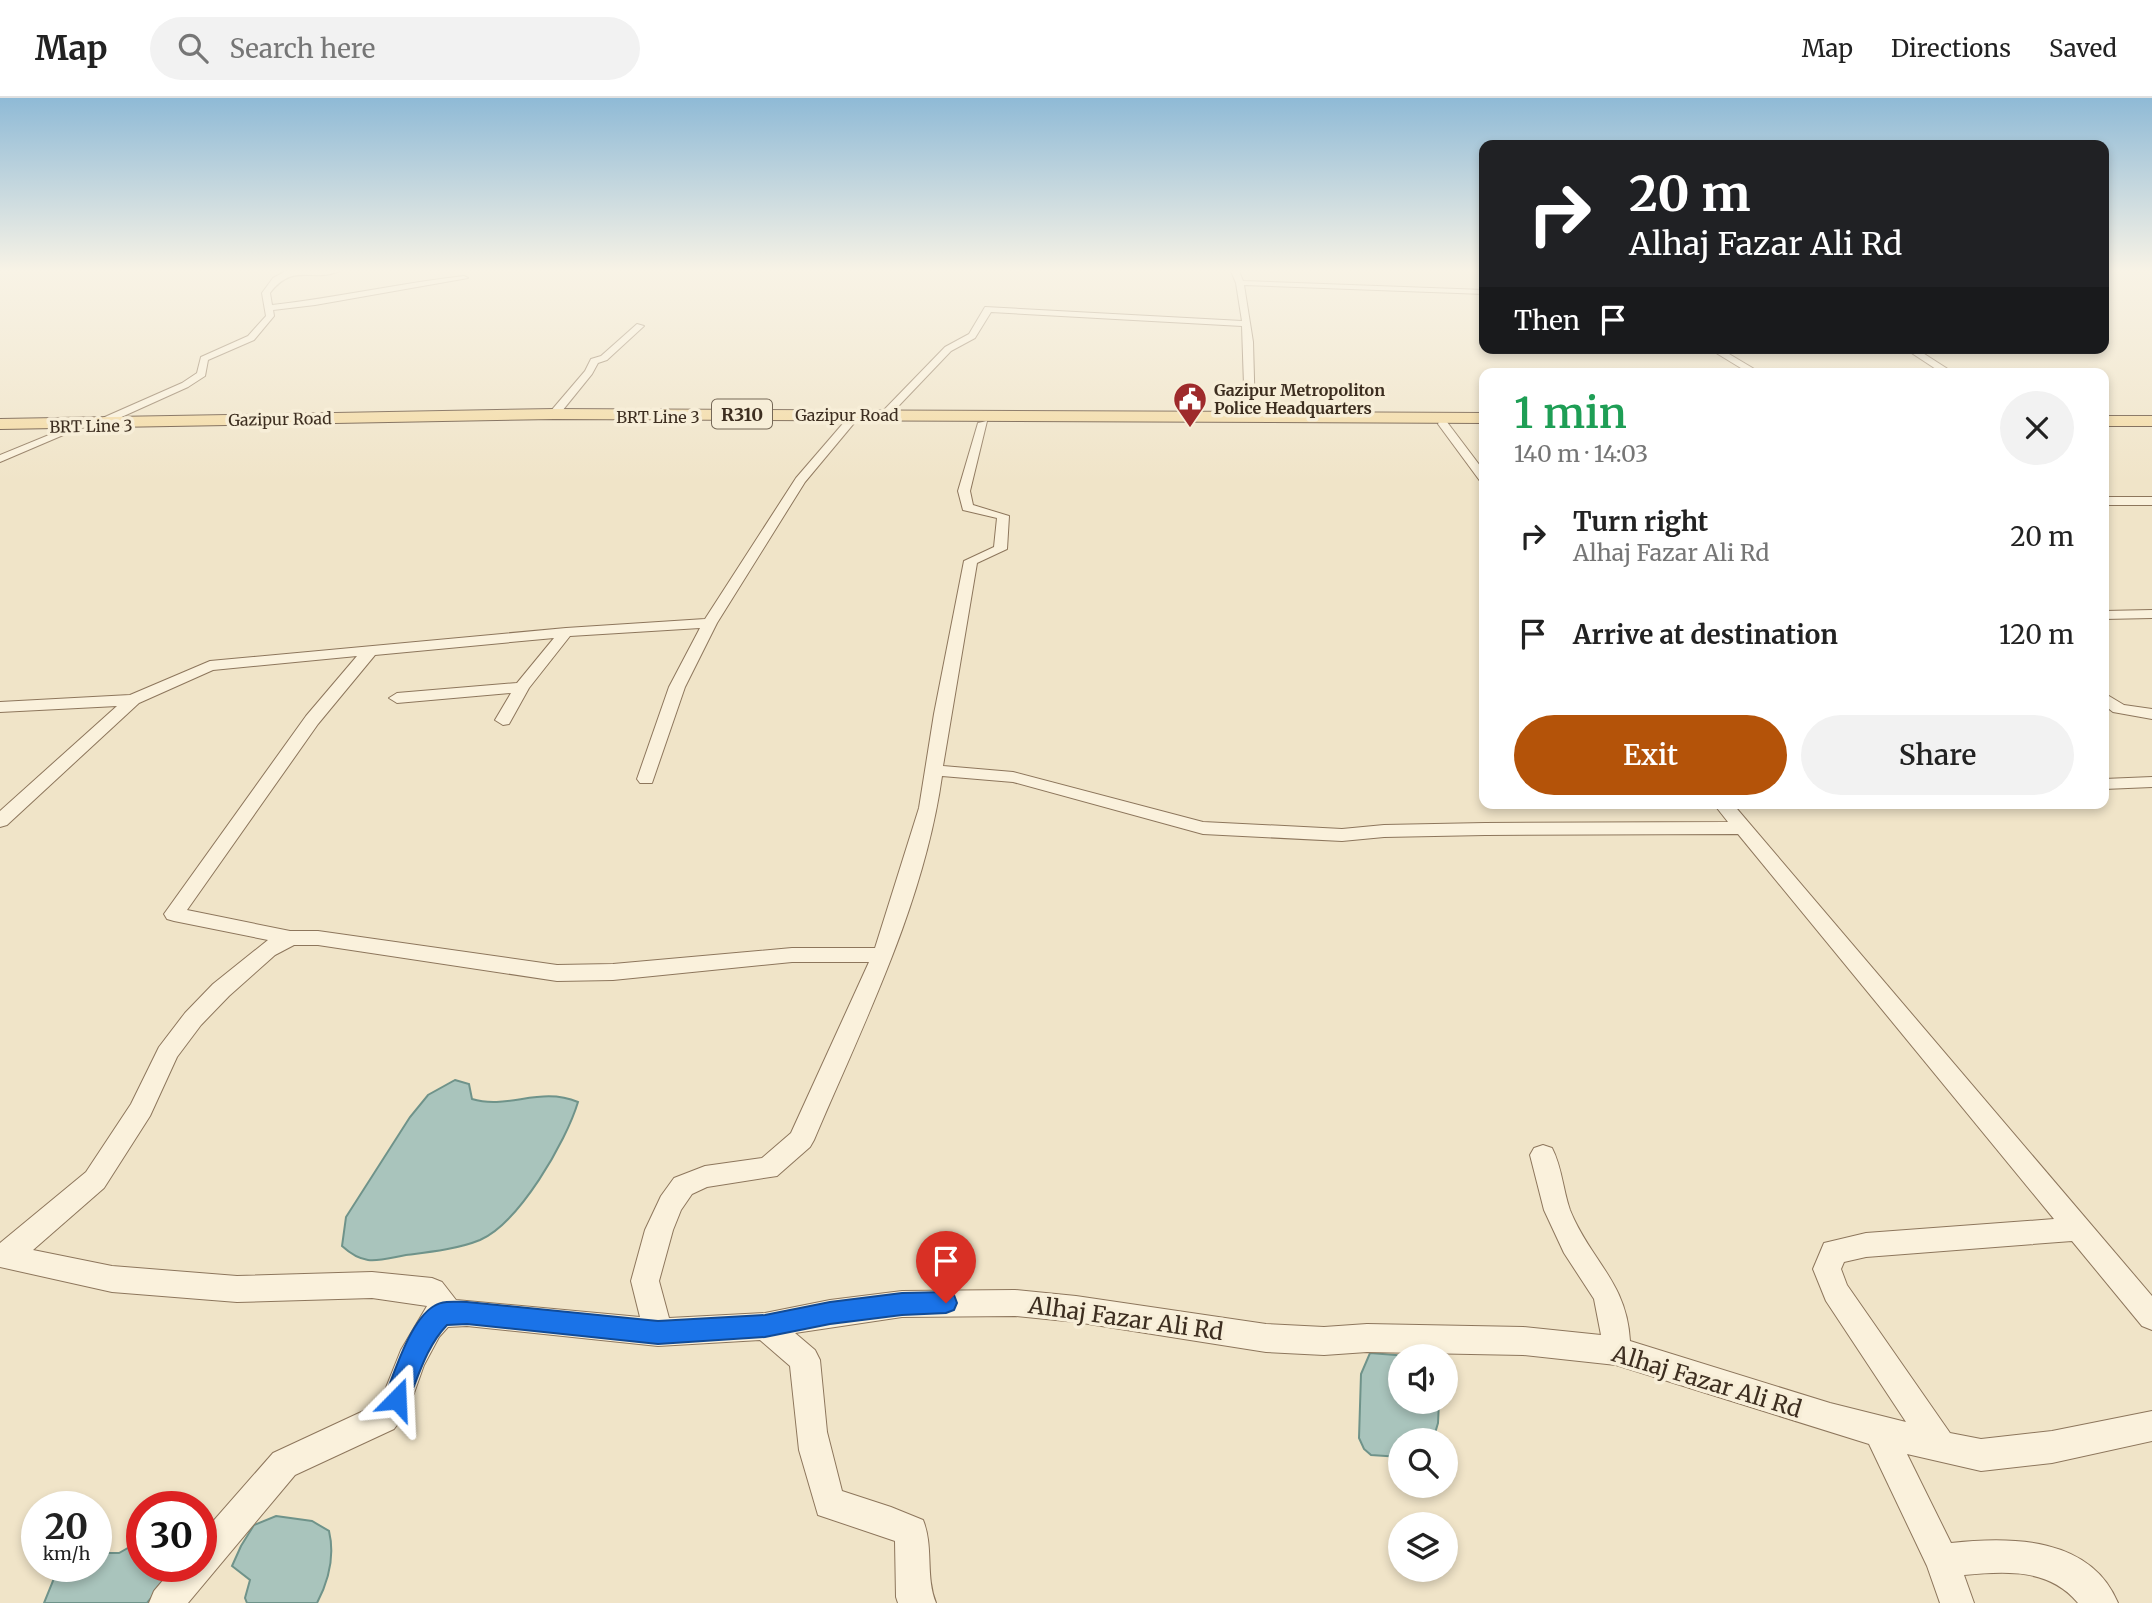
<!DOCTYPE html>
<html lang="en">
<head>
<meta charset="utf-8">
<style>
  :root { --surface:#fff; --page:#f2f2f2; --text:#222; --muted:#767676; --line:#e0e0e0; --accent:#b45309 }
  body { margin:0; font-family:Merriweather,serif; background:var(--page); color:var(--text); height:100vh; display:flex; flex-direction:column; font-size:26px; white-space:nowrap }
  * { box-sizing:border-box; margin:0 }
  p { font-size:23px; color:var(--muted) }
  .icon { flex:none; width:38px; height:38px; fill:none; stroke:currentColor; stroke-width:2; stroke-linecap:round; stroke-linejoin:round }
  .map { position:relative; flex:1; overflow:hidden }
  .side { position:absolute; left:1479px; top:270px; width:630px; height:441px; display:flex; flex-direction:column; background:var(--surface); border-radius:14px; box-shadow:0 4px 10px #0003 }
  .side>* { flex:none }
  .top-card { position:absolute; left:1479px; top:42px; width:630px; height:214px; border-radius:14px; box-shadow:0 4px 10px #0003; background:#202124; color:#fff; overflow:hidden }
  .buttons { position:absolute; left:1388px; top:1246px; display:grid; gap:14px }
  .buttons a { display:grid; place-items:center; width:70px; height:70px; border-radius:50%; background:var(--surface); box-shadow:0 4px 10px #0003; font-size:35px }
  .speed { position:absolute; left:21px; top:1393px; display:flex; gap:14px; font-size:35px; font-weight:700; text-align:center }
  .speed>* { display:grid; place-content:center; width:91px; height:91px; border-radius:50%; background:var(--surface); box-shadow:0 4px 10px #0003; line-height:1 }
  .speed small { font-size:18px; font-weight:400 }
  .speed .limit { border:10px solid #d22; background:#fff; color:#111 }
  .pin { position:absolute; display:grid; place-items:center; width:60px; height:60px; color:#fff; margin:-72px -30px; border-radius:50% 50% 50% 0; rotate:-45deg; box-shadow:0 0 7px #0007 }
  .pin .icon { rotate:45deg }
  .me { position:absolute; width:77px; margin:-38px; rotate:21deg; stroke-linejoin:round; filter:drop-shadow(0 0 5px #0008) }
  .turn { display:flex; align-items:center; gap:24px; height:147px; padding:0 35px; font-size:32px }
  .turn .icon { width:91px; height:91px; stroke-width:2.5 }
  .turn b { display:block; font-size:49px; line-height:60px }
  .then { display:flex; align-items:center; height:66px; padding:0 35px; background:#0003; gap:14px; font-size:26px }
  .round { display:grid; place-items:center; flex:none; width:74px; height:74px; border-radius:37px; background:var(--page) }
  .head { display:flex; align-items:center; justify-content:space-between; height:119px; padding:0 35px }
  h1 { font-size:42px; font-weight:600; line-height:52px; color:#1e9e55 }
  .cta { display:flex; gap:14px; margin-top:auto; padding:14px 35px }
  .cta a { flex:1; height:80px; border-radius:42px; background:var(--accent); color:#fff; font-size:28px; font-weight:600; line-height:80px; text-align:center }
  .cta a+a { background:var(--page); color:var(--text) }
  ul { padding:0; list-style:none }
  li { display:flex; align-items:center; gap:21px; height:98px; padding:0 35px }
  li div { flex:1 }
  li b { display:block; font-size:26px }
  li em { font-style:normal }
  header { display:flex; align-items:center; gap:42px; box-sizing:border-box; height:98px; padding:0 35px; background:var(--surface); border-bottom:2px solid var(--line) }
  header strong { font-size:33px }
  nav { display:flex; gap:38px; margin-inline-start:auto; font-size:24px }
  .search { width:490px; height:63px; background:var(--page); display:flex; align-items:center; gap:18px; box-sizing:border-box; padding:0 24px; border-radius:38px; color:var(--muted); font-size:26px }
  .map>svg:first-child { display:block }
  .water { fill:#a9c4bc; stroke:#6f938a; stroke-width:2 }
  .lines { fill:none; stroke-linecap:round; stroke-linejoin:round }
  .street-casing { stroke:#8d765c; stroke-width:2 }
  .primary-casing { stroke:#5b4430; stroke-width:2 }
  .street { fill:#faf1dc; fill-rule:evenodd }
  .primary { fill:#f3d9a0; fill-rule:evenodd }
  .route { fill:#1a73e8; stroke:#114b97; stroke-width:2 }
  .labels { text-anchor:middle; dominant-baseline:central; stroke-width:7; stroke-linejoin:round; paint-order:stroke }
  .far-poi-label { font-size:16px; font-weight:bold; fill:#3d2e20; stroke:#f7eed8; text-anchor:start }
  .far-street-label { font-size:16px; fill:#3d2e20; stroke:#f7eed8 }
  .shield { fill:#f7eed8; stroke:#756857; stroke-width:2 }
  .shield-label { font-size:18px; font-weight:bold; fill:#3d2e20 }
  .near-street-label { font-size:23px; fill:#3d2e20; stroke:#f7eed8 }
</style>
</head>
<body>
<header>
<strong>Map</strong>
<div class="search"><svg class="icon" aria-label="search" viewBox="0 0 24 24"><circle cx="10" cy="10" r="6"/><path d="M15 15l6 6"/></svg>Search here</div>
<nav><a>Map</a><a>Directions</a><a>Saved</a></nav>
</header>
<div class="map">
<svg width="2152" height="1505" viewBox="0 0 2152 1505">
  <rect width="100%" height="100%" fill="#f0e4c8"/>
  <g class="water">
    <path d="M 455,982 L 469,986 L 472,1001 C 508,1012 540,988 578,1004 C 566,1044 519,1125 480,1142 C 458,1151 430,1154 406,1157 C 378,1162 365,1169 342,1148 L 346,1119 L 410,1019 L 428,997 Z"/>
    <polygon points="1370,1255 1408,1258 1400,1258 1400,1304 1439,1304 1438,1325 1433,1342 1400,1342 1400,1359 1371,1357 1364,1351 1359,1340 1361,1276"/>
    <path d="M 276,1418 L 312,1423 L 329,1433 C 335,1458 329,1482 317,1505 L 247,1505 L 245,1500 L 250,1482 L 232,1468 L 241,1448 L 254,1427 Z"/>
    <polygon points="104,1433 108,1441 108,1455 119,1455 142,1442 142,1468 178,1468 147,1505 44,1505 59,1468 96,1468 96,1435"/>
  </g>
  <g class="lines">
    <g class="street-casing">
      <g id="street">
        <path d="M 286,173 L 340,173 C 311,185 294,164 270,195 L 272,207 C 337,200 400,185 464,178 L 468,180 L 315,207 L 273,212 L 274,218 L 254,242 L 208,262 L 205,278 L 188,289 L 106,326 L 98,326 L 98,322 L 182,285 L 197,275 L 201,259 L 248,238 L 266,218 L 262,195 L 273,180 Z"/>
        <polygon points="1231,173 1239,173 1243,183 1484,192 1484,196 1244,187 1253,244 1255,317 1250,320 1245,317 1242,228 991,214 975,240 951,253 888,319 879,317 945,249 969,236 985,209 1242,223 1236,185"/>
        <polygon points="637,226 644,228 607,262 598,265 592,276 558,318 550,318 550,314 585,273 591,261 601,258"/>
        <polygon points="1708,250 1719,250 1761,275 1749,275"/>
        <polygon points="1904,250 1915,250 1954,275 1942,275"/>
        <path d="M 846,322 L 855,324 L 805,384 L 717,525 L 685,589 L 652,685 L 640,685 L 637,681 L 669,589 L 700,530 L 570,538 L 529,590 L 509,626 L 503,627 L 495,622 L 511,595 L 397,605 L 389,600 L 397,595 L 517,585 L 554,540 L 375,557 L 318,626 L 187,812 L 290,833 L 318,833 L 557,867 L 613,866 L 792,850 L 875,850 L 919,710 L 934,616 L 964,463 L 994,449 L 997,420 L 963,412 L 958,393 L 978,325 L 987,323 L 970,393 L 973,407 L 1009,418 L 1007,451 L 977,465 L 943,668 L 1013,674 L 1203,724 L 1342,731 L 1384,727 L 1485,725 L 1728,724 L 1713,705 L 1732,705 L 2152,1198 L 2152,1232 L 2142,1228 L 2072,1143 L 1866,1159 L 1844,1164 L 1841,1171 L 1847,1187 L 1950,1335 L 1981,1341 L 2052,1333 L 2152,1313 L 2152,1343 L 2052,1365 L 1981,1373 L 1907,1356 L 1951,1445 C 2011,1438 2091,1439 2118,1505 L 2078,1505 C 2049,1470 2005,1473 1964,1477 L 1974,1505 L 1940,1505 L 1927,1468 L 1869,1346 L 1616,1267 L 1523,1257 L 1367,1254 L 1324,1257 L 1266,1254 L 1076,1224 L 1015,1218 L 902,1219 L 795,1235 L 815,1252 L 820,1262 L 827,1334 L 842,1393 L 891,1409 L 923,1422 C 934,1449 925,1478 936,1505 L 898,1505 L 896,1499 L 895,1443 L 818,1417 L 799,1352 L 790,1268 L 760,1242 L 658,1248 L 467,1228 L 448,1229 L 439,1239 L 424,1267 L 408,1312 L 394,1331 L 295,1377 L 188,1505 L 149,1505 L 154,1493 L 175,1468 L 201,1468 L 201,1437 L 273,1355 L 372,1309 L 385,1292 L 401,1252 L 427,1208 L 372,1200 L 237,1204 L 112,1194 L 0,1169 L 0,1145 L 86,1074 L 131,1006 L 159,949 L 185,915 L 213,886 L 268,842 L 174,823 L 167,821 L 164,816 L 306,618 L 357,558 L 213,572 L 139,605 L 7,727 L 0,729 L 0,713 L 117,608 L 0,614 L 0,604 L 130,597 L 210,563 L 566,530 L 705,521 L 796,380 ZM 942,678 L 1013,684 L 1203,736 L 1342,743 L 1384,739 L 1485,737 L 1738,736 L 2054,1121 L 1866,1135 L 1824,1145 L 1813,1171 L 1826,1203 L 1906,1324 L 1830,1305 L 1630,1243 C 1627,1184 1590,1162 1570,1112 C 1563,1092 1562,1069 1552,1050 L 1543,1047 L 1534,1050 L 1530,1057 L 1544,1112 L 1564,1155 L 1594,1201 L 1601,1237 L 1523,1229 L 1367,1226 L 1324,1229 L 1266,1226 L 1076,1198 L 1015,1192 L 902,1193 L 830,1202 L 765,1215 L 669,1220 L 659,1183 L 673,1132 L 681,1112 L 692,1096 L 707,1089 L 777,1078 L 810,1049 L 814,1042 C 864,924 924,806 942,678 ZM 294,847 L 318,847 L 557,883 L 613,882 L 792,864 L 869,864 L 791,1035 L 762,1060 L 705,1068 L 674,1080 L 661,1098 L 645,1132 L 631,1183 L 640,1219 L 456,1202 L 442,1184 L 432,1180 L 372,1174 L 237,1178 L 112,1168 L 33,1152 L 104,1090 L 150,1018 L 177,959 L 201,927 L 229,898 L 275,857 Z"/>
        <polygon points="1439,324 1447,324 1484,373 1484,384 1480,383 1438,326"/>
        <polygon points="66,330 75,332 0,364 0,357"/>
        <rect x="2104" y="399" width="48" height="8"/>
        <polygon points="2152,512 2152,520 2104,521 2104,513"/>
        <polygon points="2104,595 2124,607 2152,611 2152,621 2113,614 2104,607"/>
        <polygon points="2152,679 2152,689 2104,691 2104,681"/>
      </g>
    </g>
    <g class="primary-casing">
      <g id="primary">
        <polygon points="554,311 1484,315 1484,325 554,321 0,331 0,321"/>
        <rect x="2104" y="318" width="48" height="10"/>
      </g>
    </g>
    <use href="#street" class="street"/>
    <use href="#primary" class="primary"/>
  </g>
  <linearGradient id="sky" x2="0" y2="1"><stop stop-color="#8fbad6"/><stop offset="0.45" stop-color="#f8f3e6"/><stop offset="1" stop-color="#f8f3e6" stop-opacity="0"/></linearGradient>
  <rect width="2152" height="384" fill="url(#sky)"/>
  <path class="route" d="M 946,1194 L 954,1197 L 957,1205 L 954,1212 L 946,1215 L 902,1217 L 830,1226 L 765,1239 L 658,1246 L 467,1226 L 447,1227 C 425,1250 418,1281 405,1310 L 397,1313 L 388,1310 L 384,1301 C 394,1276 410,1222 434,1208 C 443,1202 457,1204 467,1204 L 658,1223 L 765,1217 L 830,1204 L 902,1195 Z"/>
  <defs>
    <g id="civic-pin" transform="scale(1.75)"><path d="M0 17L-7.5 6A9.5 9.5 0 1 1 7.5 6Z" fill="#9e2a2b" stroke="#f7eed8"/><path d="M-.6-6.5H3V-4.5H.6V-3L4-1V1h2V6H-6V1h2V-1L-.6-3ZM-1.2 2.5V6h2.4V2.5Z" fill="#fff"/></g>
  </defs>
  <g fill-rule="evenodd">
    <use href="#civic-pin" x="1190" y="301"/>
  </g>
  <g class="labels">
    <g class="far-poi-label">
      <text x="1214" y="292">Gazipur Metropoliton<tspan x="1214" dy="18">Police Headquarters</tspan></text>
    </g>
    <g class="far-street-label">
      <text x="847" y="317">Gazipur Road</text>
      <text x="658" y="319">BRT Line 3</text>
      <text transform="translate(280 321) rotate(-1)">Gazipur Road</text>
      <text transform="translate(91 328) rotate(-1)">BRT Line 3</text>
    </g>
    <rect class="shield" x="712" y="301.5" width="60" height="29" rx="5"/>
    <g class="shield-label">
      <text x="742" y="316">R310</text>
    </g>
    <g class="near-street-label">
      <text transform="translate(1126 1220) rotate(8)">Alhaj Fazar Ali Rd</text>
      <text transform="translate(1707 1283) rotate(17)">Alhaj Fazar Ali Rd</text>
    </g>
  </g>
</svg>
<div class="buttons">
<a><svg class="icon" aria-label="sound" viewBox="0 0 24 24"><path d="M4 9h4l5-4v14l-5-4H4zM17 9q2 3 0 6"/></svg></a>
<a><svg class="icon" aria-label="search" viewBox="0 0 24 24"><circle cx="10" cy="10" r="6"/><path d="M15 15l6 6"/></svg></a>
<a><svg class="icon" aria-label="layers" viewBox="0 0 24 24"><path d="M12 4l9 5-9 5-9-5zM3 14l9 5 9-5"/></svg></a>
</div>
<div class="speed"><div>20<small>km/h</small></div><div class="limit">30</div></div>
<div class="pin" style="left:946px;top:1205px;background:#d93025"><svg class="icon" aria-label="arrive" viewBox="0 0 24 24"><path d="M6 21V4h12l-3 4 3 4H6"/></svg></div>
<svg class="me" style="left:397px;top:1301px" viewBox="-20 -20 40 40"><path d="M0-17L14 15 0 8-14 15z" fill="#1a73e8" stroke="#fff" stroke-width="4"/></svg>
<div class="top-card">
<div class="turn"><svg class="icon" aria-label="right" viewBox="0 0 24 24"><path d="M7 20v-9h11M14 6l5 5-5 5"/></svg><div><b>20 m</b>Alhaj Fazar Ali Rd</div></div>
<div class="then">Then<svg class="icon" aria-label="arrive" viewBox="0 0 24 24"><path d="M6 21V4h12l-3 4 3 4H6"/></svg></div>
</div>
<section class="side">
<div class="head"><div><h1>1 min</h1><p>140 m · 14:03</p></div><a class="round"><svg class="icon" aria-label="close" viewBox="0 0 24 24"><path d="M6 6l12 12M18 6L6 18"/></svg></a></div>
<ul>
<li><svg class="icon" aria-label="right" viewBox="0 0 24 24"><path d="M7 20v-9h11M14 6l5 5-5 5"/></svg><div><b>Turn right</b><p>Alhaj Fazar Ali Rd</p></div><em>20 m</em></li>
<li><svg class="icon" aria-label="arrive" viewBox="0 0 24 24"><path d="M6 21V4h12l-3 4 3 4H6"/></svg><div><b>Arrive at destination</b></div><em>120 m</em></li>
</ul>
<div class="cta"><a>Exit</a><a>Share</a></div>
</section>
</div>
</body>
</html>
